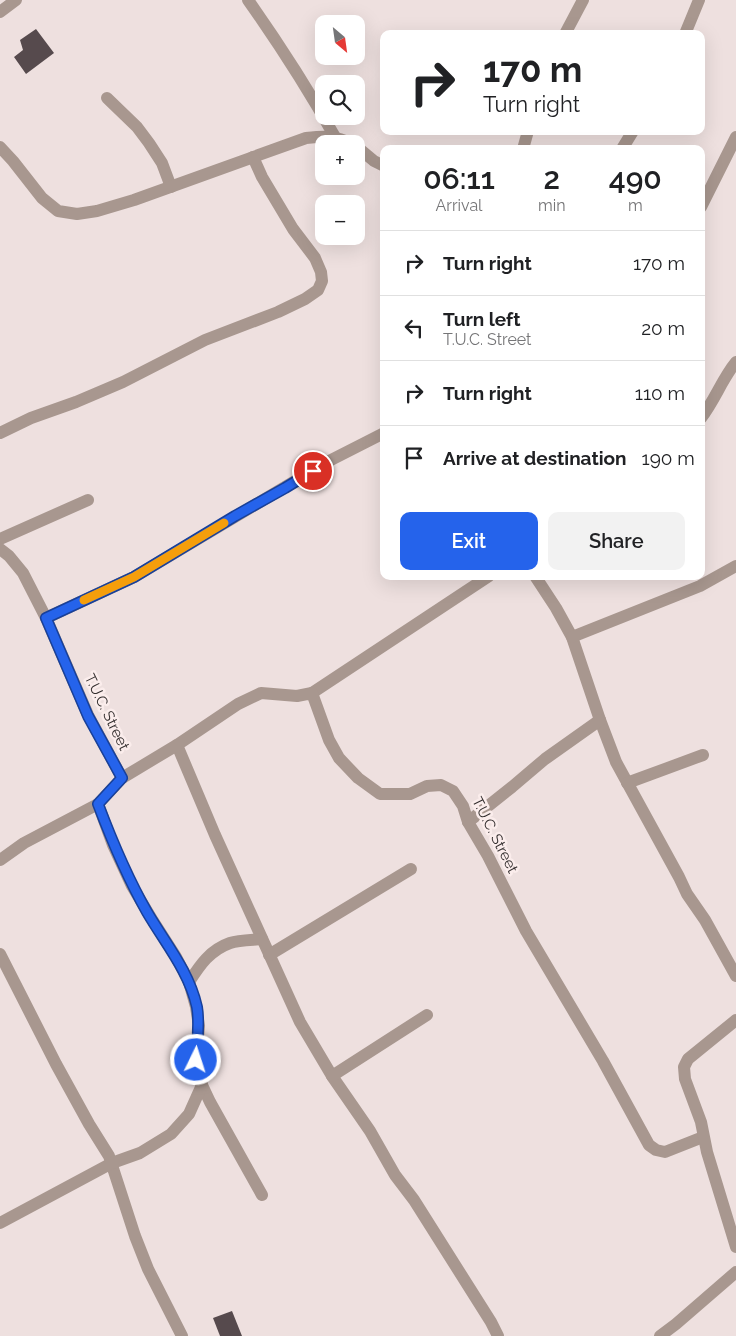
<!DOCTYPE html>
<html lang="en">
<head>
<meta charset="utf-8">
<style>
  :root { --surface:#fff; --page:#f2f2f2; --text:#202124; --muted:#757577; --line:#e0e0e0; --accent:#2563eb }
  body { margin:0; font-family:Raleway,sans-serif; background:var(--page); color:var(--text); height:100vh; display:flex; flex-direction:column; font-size:19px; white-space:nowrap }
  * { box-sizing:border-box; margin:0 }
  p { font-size:16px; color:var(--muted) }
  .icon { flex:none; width:28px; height:28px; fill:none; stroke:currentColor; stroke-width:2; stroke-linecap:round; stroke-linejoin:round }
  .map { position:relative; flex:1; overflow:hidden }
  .sheet { position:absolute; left:380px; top:145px; width:325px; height:435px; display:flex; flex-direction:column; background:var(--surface); border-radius:10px; box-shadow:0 5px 20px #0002 }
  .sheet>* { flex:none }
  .guide { position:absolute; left:380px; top:30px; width:325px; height:105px; border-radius:10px; box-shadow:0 5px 20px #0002; background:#fff; color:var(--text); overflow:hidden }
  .needle { width:32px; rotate:151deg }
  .fabs { position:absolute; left:315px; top:15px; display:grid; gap:10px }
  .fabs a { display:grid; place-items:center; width:50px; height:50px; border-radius:10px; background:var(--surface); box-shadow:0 5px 20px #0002; font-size:25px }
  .pin { position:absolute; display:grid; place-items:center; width:42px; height:42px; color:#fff; margin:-21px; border:2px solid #fff; border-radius:50%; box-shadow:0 1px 5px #0007 }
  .me { position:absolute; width:55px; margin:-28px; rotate:4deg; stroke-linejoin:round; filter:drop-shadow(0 0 4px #0008) }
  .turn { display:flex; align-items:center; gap:18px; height:105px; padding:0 20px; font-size:22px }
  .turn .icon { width:65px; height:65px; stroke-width:2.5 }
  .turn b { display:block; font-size:35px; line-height:42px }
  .eta { display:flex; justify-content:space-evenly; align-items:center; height:85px; text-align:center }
  .eta b { font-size:30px; font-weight:600; line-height:35px }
  .button { display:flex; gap:10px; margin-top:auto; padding:10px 20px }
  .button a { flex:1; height:58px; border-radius:10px; background:var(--accent); color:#fff; font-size:20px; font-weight:600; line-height:58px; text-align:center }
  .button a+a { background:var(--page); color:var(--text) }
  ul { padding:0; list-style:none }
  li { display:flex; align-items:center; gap:15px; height:65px; padding:0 20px; border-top:1px solid var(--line) }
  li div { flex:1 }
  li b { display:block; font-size:19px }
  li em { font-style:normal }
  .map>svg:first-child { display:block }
  .building { fill:#564a4d }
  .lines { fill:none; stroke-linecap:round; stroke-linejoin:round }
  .minor { stroke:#a8978f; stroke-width:12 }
  .route-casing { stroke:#184099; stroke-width:12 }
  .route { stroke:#2563eb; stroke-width:9 }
  .slow { stroke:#f59e0b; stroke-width:9 }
  .labels { text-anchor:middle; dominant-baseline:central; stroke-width:5; stroke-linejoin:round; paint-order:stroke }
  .street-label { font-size:15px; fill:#322d2d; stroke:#fbedec }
</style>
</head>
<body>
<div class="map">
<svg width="736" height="1336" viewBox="0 0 736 1336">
  <rect width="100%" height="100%" fill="#eee0df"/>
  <g class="building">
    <polygon points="36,29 54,53 26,74 14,57 23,50 20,40"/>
    <polygon points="232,1311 242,1336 220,1336 213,1318"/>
  </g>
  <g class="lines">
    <g class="minor">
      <path d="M 248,0 C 279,44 308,89 335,137"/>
      <polyline points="0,12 16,0"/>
      <polyline points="565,34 583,0"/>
      <polyline points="685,34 699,0"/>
      <polyline points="107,98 137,127 149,143 162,163 171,187"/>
      <polyline points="356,146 374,161 384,166"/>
      <path d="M 0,147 L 13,161 L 42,198 L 58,211 L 77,214 L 97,211 L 134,200 L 306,138 C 324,136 335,135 352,144"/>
      <polyline points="523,149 528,131"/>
      <polyline points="622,149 633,131"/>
      <polyline points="701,207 736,137"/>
      <path d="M 701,418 C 715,400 722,379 736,362"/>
      <polyline points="0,433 31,418 76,402 123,382 205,340 278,312 305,299 318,290 322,281 321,272 315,258 293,229 262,177 253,157"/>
      <polyline points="0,539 88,500"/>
      <polyline points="0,549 9,556 23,573 46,618 88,715 122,778"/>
      <polyline points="535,576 556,608 572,637 600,720 616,762 679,877 687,894 705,920 736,976"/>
      <polyline points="46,618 134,577 327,462 384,433"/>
      <polyline points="572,637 700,586 736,566"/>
      <polyline points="312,693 489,576"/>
      <polyline points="177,745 215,835 300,1022 332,1076 370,1131 395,1175 414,1200 491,1322 498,1336"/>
      <polyline points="627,783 703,755"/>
      <polyline points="98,804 113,845 132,886 153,921 176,957 189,982 196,1007 199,1026 196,1060 202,1085 210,1102 262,1195"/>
      <polyline points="468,822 512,787 545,759 600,720"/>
      <polyline points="0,860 24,843 98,804 122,778 177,745 238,704 261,693 297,696 312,693 329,740 339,758 358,778 380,794 410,794 427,786 441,785 453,791 463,806 468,822 488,856 526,931 603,1061 649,1145 656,1150 665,1152 703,1137"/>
      <polyline points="0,954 56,1064 89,1124 109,1156 135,1236 148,1269 182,1336"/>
      <polyline points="269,955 411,869"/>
      <path d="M 189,982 C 200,965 210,950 230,943 C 239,940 252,940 262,939"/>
      <polyline points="736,1020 688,1059 684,1067 685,1079 701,1122 707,1152 736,1247"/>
      <polyline points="332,1076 427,1015"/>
      <polyline points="0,1223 112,1163 140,1153 171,1134 189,1114 202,1085"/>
      <polyline points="660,1336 676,1324 736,1272"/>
    </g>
  </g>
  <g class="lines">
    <g class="route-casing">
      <path id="route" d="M 196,1060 C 197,1042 200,1025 197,1007 C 189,971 165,943 147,912 C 127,877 112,841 98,804 L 122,778 L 88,716 L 46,618 L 134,577 L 235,516 L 285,488 L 313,471"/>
    </g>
    <use href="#route" class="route"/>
    <polyline class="slow" points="84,600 134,577 224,523"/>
  </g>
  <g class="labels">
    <g class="street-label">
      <text transform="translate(107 712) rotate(64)">T.U.C. Street</text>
      <text transform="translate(495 835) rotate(63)">T.U.C. Street</text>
    </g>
  </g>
</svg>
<div class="fabs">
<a><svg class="needle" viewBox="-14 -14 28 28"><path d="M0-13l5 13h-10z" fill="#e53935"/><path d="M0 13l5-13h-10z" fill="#757577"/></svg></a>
<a><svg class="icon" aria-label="search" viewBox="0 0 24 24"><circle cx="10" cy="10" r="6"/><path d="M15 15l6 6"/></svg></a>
<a>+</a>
<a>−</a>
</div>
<div class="pin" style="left:313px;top:471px;background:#d93025"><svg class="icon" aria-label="arrive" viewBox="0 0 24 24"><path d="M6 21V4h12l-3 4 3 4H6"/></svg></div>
<svg class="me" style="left:196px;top:1060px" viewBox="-20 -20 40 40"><circle r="17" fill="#2563eb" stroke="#fff" stroke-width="3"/><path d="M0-11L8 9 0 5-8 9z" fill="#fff"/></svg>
<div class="guide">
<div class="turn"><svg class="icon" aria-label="right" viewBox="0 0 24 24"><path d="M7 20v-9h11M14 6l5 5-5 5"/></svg><div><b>170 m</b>Turn right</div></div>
</div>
<section class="sheet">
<div class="eta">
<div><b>06:11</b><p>Arrival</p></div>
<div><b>2</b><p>min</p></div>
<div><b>490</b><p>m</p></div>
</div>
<ul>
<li><svg class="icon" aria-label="right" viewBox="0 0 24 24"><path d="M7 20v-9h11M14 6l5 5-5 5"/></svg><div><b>Turn right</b></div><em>170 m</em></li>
<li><svg class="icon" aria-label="left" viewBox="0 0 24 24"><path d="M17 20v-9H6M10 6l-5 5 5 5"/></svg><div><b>Turn left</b><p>T.U.C. Street</p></div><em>20 m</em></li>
<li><svg class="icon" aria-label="right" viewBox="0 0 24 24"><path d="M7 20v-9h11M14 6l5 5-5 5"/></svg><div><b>Turn right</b></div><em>110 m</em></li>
<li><svg class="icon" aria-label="arrive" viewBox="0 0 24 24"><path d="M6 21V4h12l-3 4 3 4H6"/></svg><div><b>Arrive at destination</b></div><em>190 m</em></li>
</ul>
<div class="button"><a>Exit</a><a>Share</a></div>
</section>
</div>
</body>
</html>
